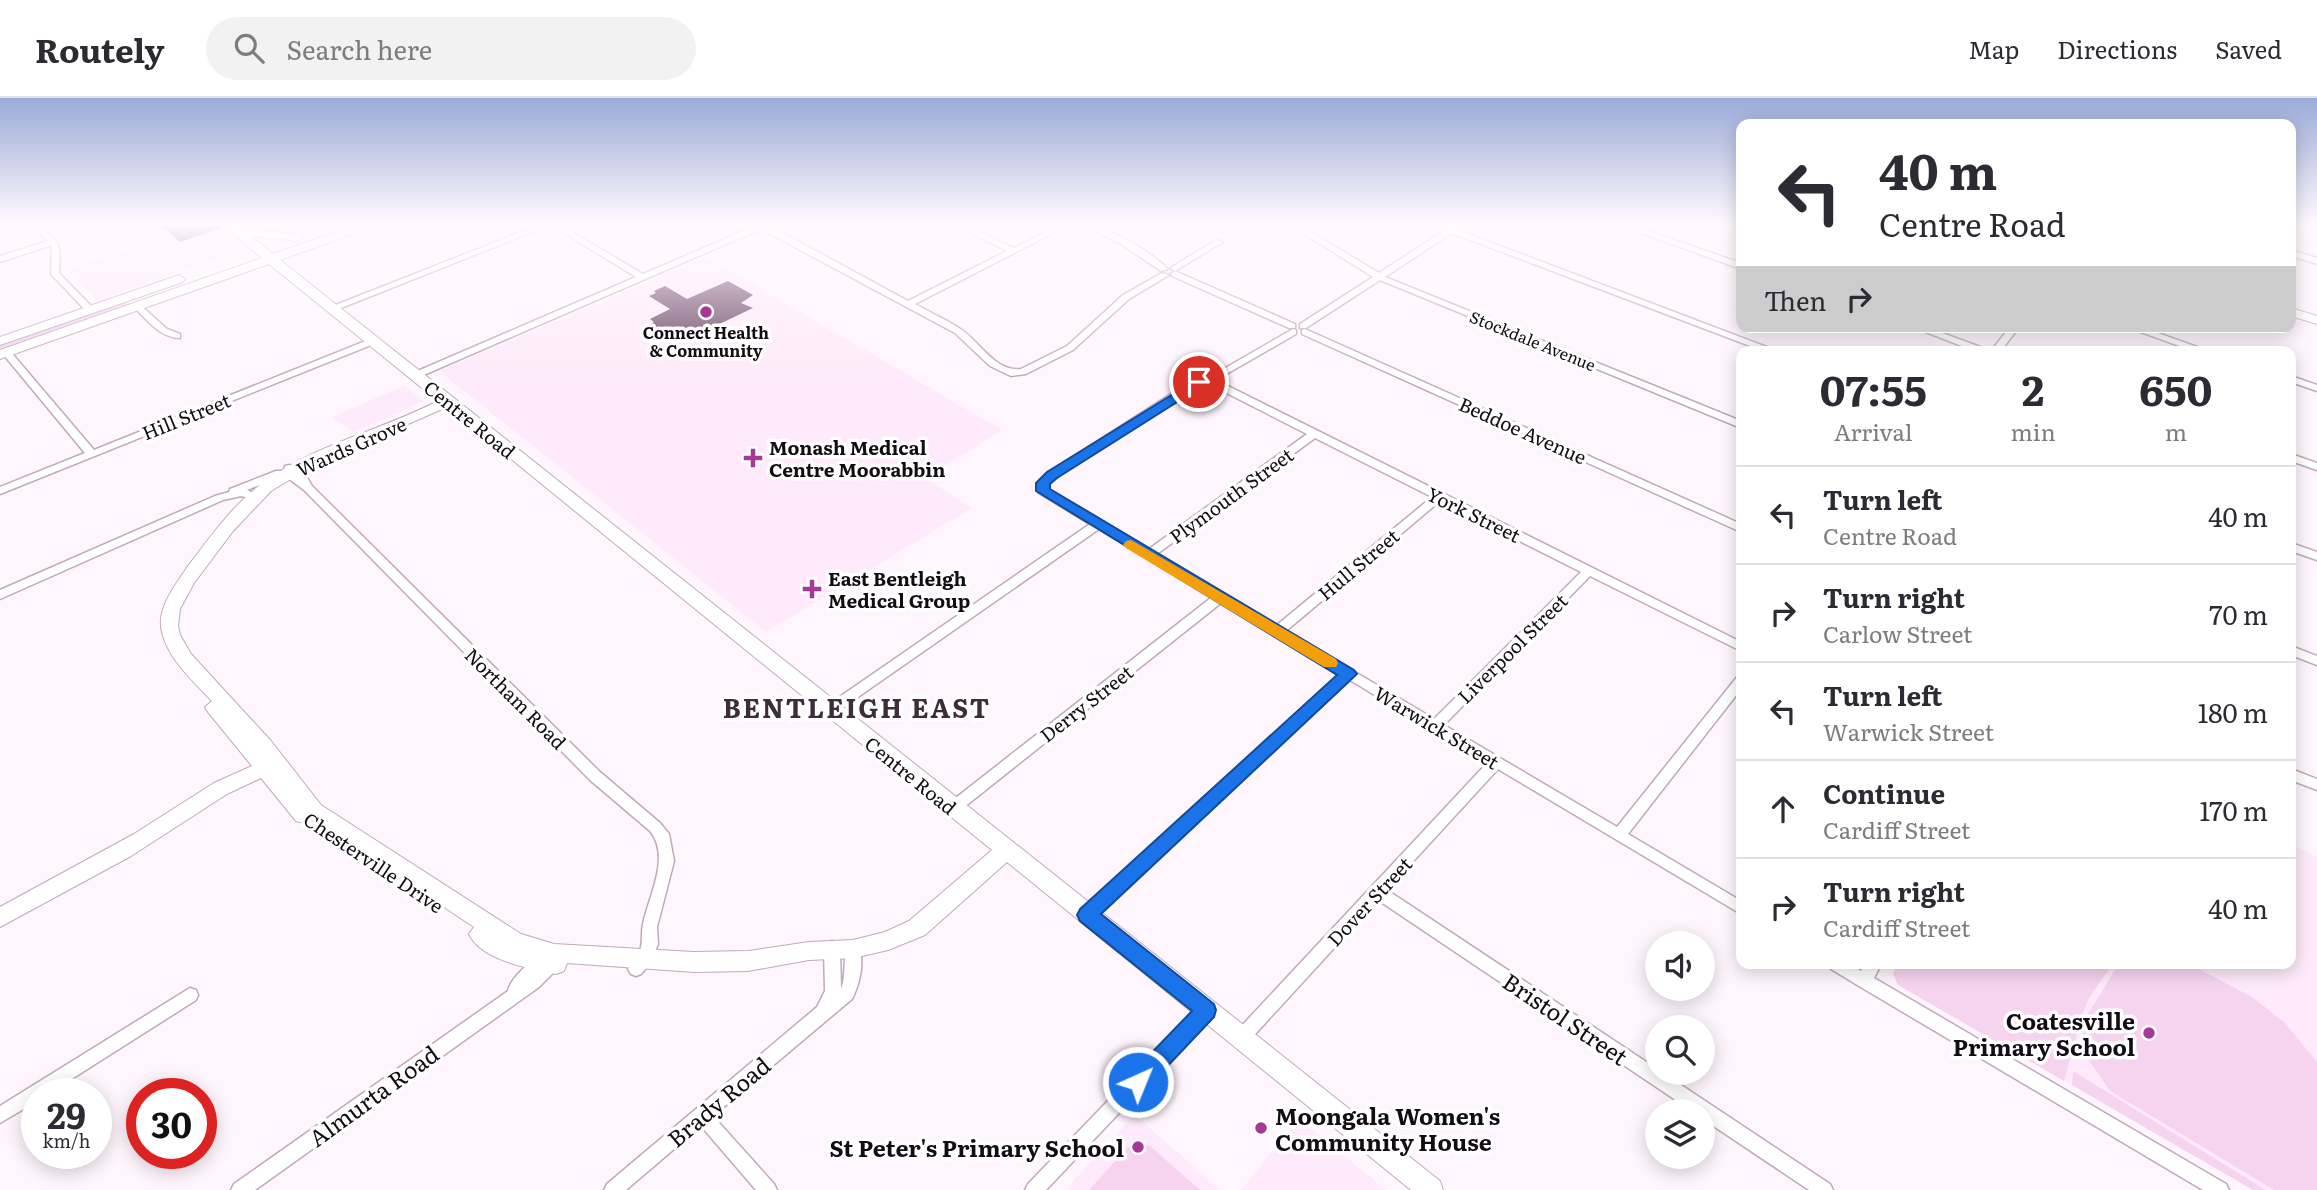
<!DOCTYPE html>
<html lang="en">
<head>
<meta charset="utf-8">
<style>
  :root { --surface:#fff; --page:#f2f2f3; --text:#2b2b33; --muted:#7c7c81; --line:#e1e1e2 }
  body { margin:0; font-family:Literata,serif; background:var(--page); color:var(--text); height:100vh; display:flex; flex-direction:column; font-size:26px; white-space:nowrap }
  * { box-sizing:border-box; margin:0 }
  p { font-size:23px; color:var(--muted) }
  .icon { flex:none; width:38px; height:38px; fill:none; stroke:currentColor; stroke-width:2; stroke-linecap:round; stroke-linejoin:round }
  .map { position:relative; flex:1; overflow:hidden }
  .sheet { position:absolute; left:1736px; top:248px; width:560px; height:623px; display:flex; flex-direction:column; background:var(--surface); border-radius:14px; box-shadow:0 4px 18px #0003 }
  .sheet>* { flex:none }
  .top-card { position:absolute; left:1736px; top:21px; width:560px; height:214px; border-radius:14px; box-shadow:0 4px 18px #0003; background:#fff; color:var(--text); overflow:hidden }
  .fabs { position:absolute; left:1645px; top:833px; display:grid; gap:14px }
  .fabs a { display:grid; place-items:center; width:70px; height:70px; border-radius:50%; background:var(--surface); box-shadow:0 4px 18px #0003; font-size:35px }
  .speed { position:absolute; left:21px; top:980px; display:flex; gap:14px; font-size:35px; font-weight:700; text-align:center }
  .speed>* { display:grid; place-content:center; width:91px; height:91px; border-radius:50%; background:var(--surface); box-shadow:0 4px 18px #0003; line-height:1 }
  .speed small { font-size:18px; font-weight:400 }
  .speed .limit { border:10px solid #d22; background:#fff; color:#111 }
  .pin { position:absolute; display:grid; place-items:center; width:60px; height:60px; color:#fff; margin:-30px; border:4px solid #fff; border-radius:50%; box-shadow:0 2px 7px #0007 }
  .me { position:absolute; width:77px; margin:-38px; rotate:44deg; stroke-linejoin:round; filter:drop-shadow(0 0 5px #0008) }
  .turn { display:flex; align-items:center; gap:24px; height:147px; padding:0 28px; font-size:32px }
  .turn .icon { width:91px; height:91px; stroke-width:2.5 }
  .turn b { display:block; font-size:49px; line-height:60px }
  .then { display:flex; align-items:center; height:66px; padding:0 28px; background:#0003; gap:14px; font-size:26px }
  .eta { display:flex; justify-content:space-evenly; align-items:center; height:119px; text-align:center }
  .eta b { font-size:42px; font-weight:700; line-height:49px }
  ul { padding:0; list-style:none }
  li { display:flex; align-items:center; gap:21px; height:98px; padding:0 28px; border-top:2px solid var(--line) }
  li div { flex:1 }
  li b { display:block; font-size:26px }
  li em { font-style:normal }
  header { display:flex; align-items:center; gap:42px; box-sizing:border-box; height:98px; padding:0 35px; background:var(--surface); border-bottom:2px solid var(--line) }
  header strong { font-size:33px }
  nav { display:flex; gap:38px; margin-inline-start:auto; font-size:24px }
  .search { width:490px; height:63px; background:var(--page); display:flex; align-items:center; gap:18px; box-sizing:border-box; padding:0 24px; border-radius:38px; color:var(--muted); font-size:26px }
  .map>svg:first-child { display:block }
  .built { fill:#feeafa }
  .green { fill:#f6d4f0 }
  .building { fill:#684061 }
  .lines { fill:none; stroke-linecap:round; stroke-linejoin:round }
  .street-casing { stroke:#c1a9bc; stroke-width:3 }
  .secondary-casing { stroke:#c1a9bc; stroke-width:2 }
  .street { fill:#fff; fill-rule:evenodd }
  .secondary { fill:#fff; fill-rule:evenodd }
  .route { fill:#1a73e8; stroke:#114b97; stroke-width:2 }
  .slow { fill:#f59e0b }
  .poi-dot { fill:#a53999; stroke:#fff; stroke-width:2.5 }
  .labels { text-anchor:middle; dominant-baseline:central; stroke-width:7; stroke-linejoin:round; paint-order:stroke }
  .far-poi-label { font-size:16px; font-weight:bold; fill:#140c13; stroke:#fff }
  .far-street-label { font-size:16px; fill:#140c13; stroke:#fff }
  .street-label { font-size:19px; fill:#140c13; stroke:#fff }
  .poi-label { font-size:19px; font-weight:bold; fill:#140c13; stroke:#fff; text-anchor:start }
  .near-street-label { font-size:23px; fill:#140c13; stroke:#fff }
  .near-poi-label { font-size:23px; font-weight:bold; fill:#140c13; stroke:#fff; text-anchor:end }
  .district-label { font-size:26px; font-weight:bold; letter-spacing:2px; fill:#3e2b3b; stroke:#fff }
</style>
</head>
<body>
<header>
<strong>Routely</strong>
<div class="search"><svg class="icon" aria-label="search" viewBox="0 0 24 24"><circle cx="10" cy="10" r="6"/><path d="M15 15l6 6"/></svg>Search here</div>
<nav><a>Map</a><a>Directions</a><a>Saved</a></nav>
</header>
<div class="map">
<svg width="2317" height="1092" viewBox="0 0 2317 1092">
  <rect width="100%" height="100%" fill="#fff5fd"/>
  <g class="built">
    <polygon points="136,127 209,127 241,152 97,202 67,172 154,143"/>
    <polygon points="706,159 1002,332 925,380 972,410 766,534 439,273"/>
    <polygon points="404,288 423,303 354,334 332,319"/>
    <polygon points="2291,746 2317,759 2317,1092 2253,1092 1898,887 1893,875 1898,866 2291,866"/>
    <polygon points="1135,1017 1220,1092 1068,1092 1075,1081"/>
    <polygon points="1299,1021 1386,1092 1241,1092"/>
  </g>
  <g class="green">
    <polygon points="134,205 0,254 0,245 113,206"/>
    <polygon points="1898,866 2113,866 2089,900 2083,914 2064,983 1898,887 1893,875"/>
    <polygon points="2119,866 2189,866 2252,899 2284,924 2317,964 2317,1092 2274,1092 2110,993 2080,949 2086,919"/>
    <polygon points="2073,973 2266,1092 2253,1092 2072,987"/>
    <polygon points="1138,1043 1150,1048 1200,1092 1089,1092 1130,1047"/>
  </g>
  <g class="building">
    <polygon points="160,127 221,127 222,130 180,144"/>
    <polygon points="728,183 753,197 741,205 753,210 688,241 677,234 669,237 651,226 654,224 650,221 670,211 649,198 656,195 654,193 665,188 687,201"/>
  </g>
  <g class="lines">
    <g class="street-casing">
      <g id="street">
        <path d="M 32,127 L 40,127 C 62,148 60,145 59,175 L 93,210 L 93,214 L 87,214 L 51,176 L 52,147 L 0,164 L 0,158 L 48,143 Z"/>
        <polygon points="539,127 550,127 336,212 333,213 328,210"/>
        <path d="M 551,127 L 560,127 L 643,176 L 758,127 L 768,127 L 908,203 L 1007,153 L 954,127 L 964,127 L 1014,150 L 1059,127 L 1069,127 L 915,206 C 929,214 945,221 959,230 C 979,242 994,274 1021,271 L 1067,248 L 1123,197 L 1162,175 L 1169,177 L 1129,201 L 1073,252 L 1026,276 L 1011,278 L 990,268 L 955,235 L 761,131 L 419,279 L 413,279 L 413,275 L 636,179 Z"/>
        <path d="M 1082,127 C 1107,126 1150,154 1168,171 L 1161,173 L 1121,146 Z"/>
        <polygon points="1290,127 1299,127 1379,175 1453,127 1459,127 1460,129 1458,132 1780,254 1766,254 1452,135 1385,179 1741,323 1741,330 1380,182 1306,230 1300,230 1300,226 1373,179"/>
        <polygon points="1619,127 1630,127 1741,165 1741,171"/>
        <polygon points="1216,142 1223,144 1175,173 1295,226 1295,230 1289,230 1172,178 1171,176 1175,173 1171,171 1172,169"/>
        <polygon points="2291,152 2317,160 2317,166 2291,158"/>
        <path d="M 138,205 L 167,231 L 180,236 L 180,240 C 161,240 148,223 135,210 L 133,208 Z"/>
        <polygon points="1913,229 1926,229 1991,253 2010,229 2019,229 2000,254 1977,254"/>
        <polygon points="2127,229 2141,229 2211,254 2196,254"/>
        <path d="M 1293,231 L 1296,232 L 1296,236 L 1216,282 L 1741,544 L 1741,553 L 1590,478 L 1444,627 L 1617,729 L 1737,579 L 1741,577 L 1741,591 L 1628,736 L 1741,803 L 1741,816 L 1498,671 L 1387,792 L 1657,971 L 1657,975 L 1663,975 L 1830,1086 L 1833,1092 L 1809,1092 L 1703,1021 L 1703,1013 L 1692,1013 L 1378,802 L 1247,945 L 1241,947 L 1235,945 L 1233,940 L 1235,935 L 1487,665 L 1350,582 L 1092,821 L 1087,823 L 1082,821 L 1080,817 L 1082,813 L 1340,577 L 1221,505 L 958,714 L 953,715 L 948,714 L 946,710 L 948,706 L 1212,499 L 1099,431 L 835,615 L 825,615 L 824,612 L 825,609 L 1090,426 L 1039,395 L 1038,385 L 1048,375 L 1188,285 L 1215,276 ZM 1207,285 L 1307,336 L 1149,451 L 1048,392 L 1048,386 L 1056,379 L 1194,289 ZM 1315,340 L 1432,399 L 1277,527 L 1157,456 ZM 1440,403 L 1581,474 L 1434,621 L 1286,533 Z"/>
        <polygon points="1305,231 1741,426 1741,434 1302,236 1302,232"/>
        <polygon points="373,240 378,243 376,245 0,396 0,389 85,355 3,256 3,252 9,252 94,352"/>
        <polygon points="2291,278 2317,287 2317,293 2291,284"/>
        <polygon points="2291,356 2317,365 2317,372 2291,363"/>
        <path d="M 289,367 L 305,376 L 312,388 L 600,674 L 660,725 L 669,736 L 674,763 L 657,829 L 658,846 L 650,866 L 641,876 L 636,878 L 631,876 L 628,871 C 632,864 637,860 640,853 C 643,844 641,835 643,826 C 649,797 671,759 650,733 L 590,682 L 304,392 L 284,377 L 247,392 L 261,399 L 260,401 L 256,402 L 241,398 L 223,402 L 0,501 L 0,492 L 215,398 L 229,394 L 230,391 L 276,373 L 284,373 L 285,368 Z"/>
        <polygon points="2291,445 2317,454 2317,462 2291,453"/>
        <polygon points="2291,548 2317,558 2317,567 2291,557"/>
        <polygon points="2291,671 2317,681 2317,692 2291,682"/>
        <path d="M 832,843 L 837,845 L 840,850 L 841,891 C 847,876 842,861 848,846 L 853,844 L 858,846 C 865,864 860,885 852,901 L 713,1018 L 774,1086 L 777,1092 L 756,1092 L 701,1028 L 626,1092 L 604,1092 L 607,1086 L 817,909 L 825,893 L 824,850 L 827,845 Z"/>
        <path d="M 553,852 L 558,854 L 561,859 L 555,873 L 539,889 L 255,1092 L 231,1092 L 234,1086 L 508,893 C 509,883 528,865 538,858 C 543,854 547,855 553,852 Z"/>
        <polygon points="1828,866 1850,866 1861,873 1865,866 1881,866 1874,880 2226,1086 2229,1092 2203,1092 1859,888 1831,871"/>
        <polygon points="190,890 196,892 198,897 196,902 48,996 37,996 37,1003 0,1025 0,1008"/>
        <polygon points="1206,905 1212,907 1214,912 1212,917 1046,1092 1025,1092 1028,1086 1200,907"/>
      </g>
    </g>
    <g class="secondary-casing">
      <g id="secondary">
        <path d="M 223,127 C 237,126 249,132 263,134 C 276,135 293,132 303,139 L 297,143 L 251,138 L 273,156 L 356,127 L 372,127 L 370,130 L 280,162 L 1440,1083 L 1443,1092 L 1411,1092 L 1007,764 L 925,837 L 888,852 L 853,860 L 809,862 L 748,873 L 694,874 L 567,865 L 564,873 L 556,876 C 529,870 482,863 469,836 L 474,829 L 311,721 L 303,725 L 296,723 L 261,680 L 227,696 L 131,758 L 0,829 L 0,809 L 134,736 L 214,685 L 252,668 L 208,614 L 205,609 L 212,603 C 194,584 168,561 162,534 C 156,512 174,489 186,471 C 208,442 230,410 260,387 C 312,347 380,333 438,303 L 269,166 L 0,261 L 0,252 L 262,160 ZM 447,309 L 992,752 L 909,823 L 885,834 L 853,842 L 809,844 L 748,853 L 694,854 L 554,846 L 521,836 L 321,707 L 271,643 L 191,556 L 180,537 L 178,528 L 180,511 L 194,485 L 233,433 L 271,393 L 314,367 Z"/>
        <polygon points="179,177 185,181 183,184 0,247 0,239"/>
        <polygon points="2291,210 2317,218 2317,226 2291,218"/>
      </g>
    </g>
    <use href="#street" class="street"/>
    <use href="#secondary" class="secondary"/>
  </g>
  <linearGradient id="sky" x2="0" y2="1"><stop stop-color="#9baad8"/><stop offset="0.45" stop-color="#fffafe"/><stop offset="1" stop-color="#fffafe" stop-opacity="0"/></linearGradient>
  <rect width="2317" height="280" fill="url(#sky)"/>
  <polygon class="route" points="1199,280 1204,281 1204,287 1057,380 1050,386 1050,391 1354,572 1357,576 1101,816 1214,906 1216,912 1214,919 1146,991 1138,994 1131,991 1128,984 1131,976 1192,913 1080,823 1077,817 1080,811 1337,577 1036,393 1036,385 1047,374"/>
  <polygon class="slow" points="1131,442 1336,561 1338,565 1336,569 1324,569 1126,450 1123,447 1126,443"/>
  <g class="poi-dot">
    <circle cx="706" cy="214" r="7"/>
    <path d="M749.5 349.5h7v7h7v7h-7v7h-7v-7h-7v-7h7z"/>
    <path d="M808.5 480.5h7v7h7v7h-7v7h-7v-7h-7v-7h7z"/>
    <circle cx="2149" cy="935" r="7"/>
    <circle cx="1261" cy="1030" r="7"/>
    <circle cx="1138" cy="1049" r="7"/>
  </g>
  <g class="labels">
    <g class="far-poi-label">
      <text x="706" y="234">Connect Health<tspan x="706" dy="18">&amp; Community</tspan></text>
    </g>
    <g class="far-street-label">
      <text transform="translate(1533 242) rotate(22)">Stockdale Avenue</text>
    </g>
    <g class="street-label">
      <text transform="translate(186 318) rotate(-22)">Hill Street</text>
      <text transform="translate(470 321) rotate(39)">Centre Road</text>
      <text transform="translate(1523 332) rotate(24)">Beddoe Avenue</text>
      <text transform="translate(351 348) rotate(-24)">Wards Grove</text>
      <text transform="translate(1231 397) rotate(-36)">Plymouth Street</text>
      <text transform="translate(1474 416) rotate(26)">York Street</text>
      <text transform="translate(1358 466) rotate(-40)">Hull Street</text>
      <text transform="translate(1512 550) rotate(-45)">Liverpool Street</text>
      <text transform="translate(516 600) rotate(45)">Northam Road</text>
      <text transform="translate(1086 605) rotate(-38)">Derry Street</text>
      <text transform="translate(1437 629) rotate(31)">Warwick Street</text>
      <text transform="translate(911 677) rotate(39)">Centre Road</text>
      <text transform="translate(374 764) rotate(34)">Chesterville Drive</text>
      <text transform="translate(1369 803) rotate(-47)">Dover Street</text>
    </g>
    <g class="poi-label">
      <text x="769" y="349">Monash Medical<tspan x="769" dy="22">Centre Moorabbin</tspan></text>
      <text x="828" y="480">East Bentleigh<tspan x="828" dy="22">Medical Group</tspan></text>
    </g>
    <g class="near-street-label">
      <text transform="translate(1566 920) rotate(34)">Bristol Street</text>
      <text transform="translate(373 997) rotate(-36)">Almurta Road</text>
      <text transform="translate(718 1003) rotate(-40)">Brady Road</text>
    </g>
    <g class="near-poi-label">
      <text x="2135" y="922">Coatesville<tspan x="2135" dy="26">Primary School</tspan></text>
      <text x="1275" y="1017" text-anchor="start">Moongala Women's<tspan x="1275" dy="26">Community House</tspan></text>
      <text x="1124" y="1049">St Peter's Primary School</text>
    </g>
    <g class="district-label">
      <text x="857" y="608">BENTLEIGH EAST</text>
    </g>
  </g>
</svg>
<div class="fabs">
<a><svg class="icon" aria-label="sound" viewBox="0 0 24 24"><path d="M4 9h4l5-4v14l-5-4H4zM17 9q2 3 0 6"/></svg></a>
<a><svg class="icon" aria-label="search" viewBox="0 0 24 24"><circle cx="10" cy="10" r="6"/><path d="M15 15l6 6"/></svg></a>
<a><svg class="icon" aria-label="layers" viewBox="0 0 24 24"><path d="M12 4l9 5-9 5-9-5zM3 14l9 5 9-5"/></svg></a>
</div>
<div class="speed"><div>29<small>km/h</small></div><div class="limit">30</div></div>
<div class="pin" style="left:1199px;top:284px;background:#d93025"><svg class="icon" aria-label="arrive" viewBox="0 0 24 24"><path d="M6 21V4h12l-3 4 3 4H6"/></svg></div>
<svg class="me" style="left:1138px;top:984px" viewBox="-20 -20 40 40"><circle r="17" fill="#1a73e8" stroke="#fff" stroke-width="3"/><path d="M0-11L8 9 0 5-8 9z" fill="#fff"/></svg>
<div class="top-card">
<div class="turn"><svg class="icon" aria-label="left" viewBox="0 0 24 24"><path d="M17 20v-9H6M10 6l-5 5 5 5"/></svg><div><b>40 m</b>Centre Road</div></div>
<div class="then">Then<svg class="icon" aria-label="right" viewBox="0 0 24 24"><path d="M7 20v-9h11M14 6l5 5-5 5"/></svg></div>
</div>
<section class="sheet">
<div class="eta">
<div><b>07:55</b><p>Arrival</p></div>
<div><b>2</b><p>min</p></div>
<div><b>650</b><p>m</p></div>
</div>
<ul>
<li><svg class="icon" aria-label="left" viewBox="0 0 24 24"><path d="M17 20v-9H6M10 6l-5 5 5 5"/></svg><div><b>Turn left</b><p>Centre Road</p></div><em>40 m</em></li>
<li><svg class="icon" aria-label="right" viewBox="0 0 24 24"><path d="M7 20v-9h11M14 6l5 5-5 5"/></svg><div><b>Turn right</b><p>Carlow Street</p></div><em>70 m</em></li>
<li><svg class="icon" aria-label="left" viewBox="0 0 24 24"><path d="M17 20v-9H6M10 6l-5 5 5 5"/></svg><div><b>Turn left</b><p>Warwick Street</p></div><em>180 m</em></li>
<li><svg class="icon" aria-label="ahead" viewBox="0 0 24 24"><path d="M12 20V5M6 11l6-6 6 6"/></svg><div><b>Continue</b><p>Cardiff Street</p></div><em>170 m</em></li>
<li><svg class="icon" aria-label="right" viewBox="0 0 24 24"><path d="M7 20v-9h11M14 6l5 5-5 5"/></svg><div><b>Turn right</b><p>Cardiff Street</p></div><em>40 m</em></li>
</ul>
</section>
</div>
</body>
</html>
